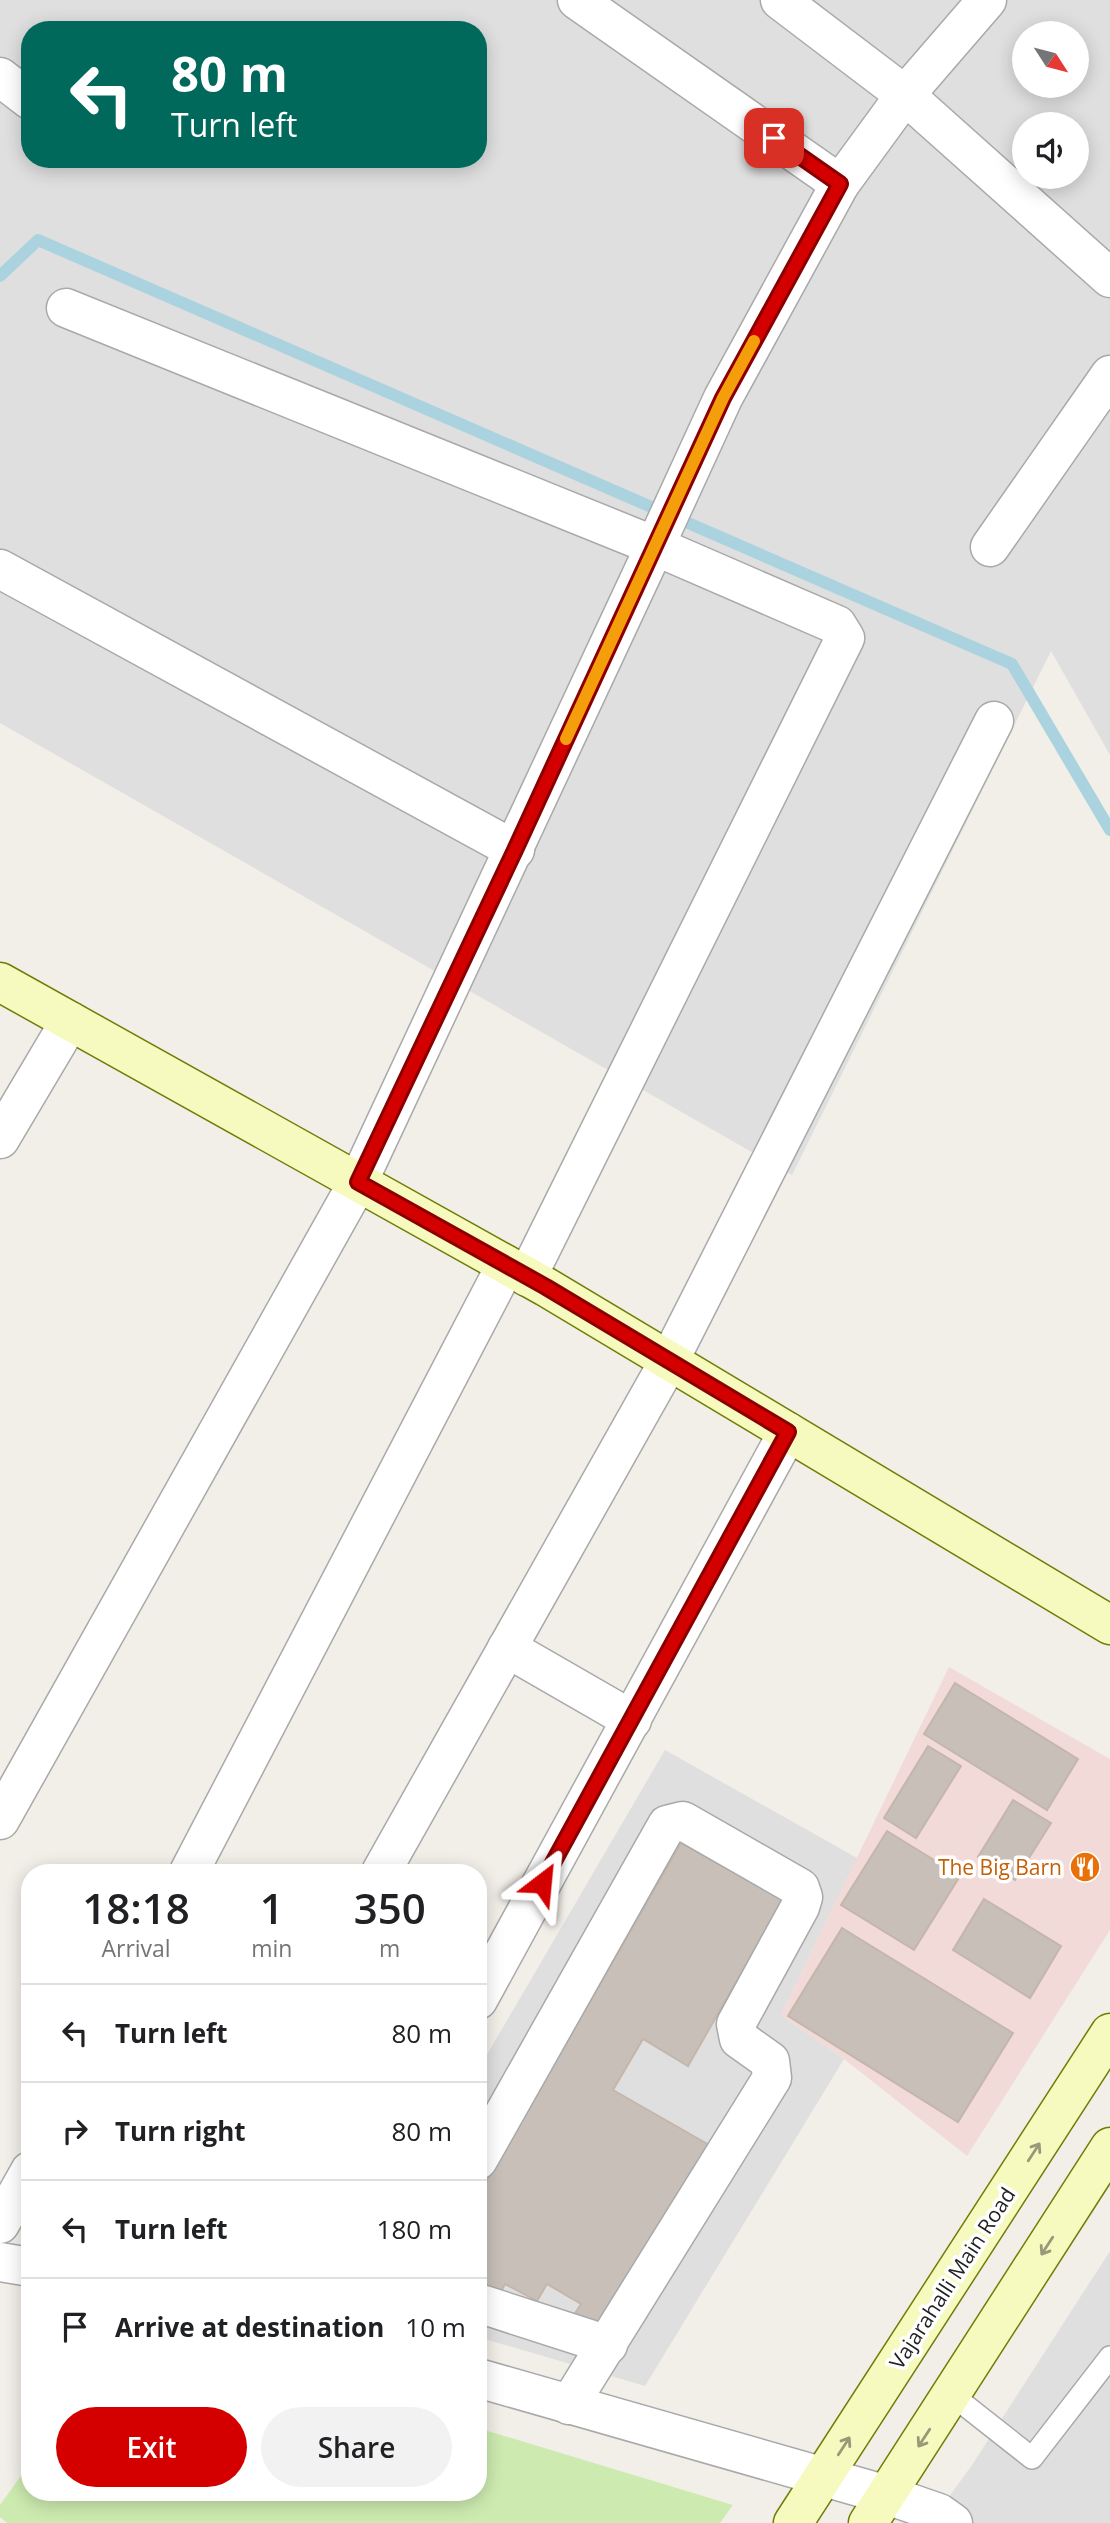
<!DOCTYPE html>
<html lang="en">
<head>
<meta charset="utf-8">
<style>
  :root { --surface:#fff; --page:#f2f2f2; --text:#202124; --muted:#757577; --line:#e0e0e0; --accent:#d40000 }
  body { margin:0; font-family:"Open Sans",sans-serif; background:var(--page); color:var(--text); height:100vh; display:flex; flex-direction:column; font-size:26px; white-space:nowrap }
  * { box-sizing:border-box; margin:0 }
  p { font-size:23px; color:var(--muted) }
  .icon { flex:none; width:38px; height:38px; fill:none; stroke:currentColor; stroke-width:2; stroke-linecap:round; stroke-linejoin:round }
  .map { position:relative; flex:1; overflow:hidden }
  .panel { position:absolute; left:21px; top:1864px; width:466px; height:637px; display:flex; flex-direction:column; background:var(--surface); border-radius:28px; box-shadow:0 4px 18px #0003 }
  .panel>* { flex:none }
  .hud { position:absolute; left:21px; top:21px; width:466px; height:147px; border-radius:28px; box-shadow:0 4px 18px #0003; background:#00695c; color:#fff; overflow:hidden }
  .needle { width:46px; rotate:126deg }
  .buttons { position:absolute; left:1012px; top:21px; display:grid; gap:14px }
  .buttons a { display:grid; place-items:center; width:77px; height:77px; border-radius:50%; background:var(--surface); box-shadow:0 4px 18px #0003; font-size:35px }
  .pin { position:absolute; display:grid; place-items:center; width:60px; height:60px; color:#fff; margin:-30px; border-radius:14px; box-shadow:0 4px 10px #0006 }
  .me { position:absolute; width:77px; margin:-38px; rotate:29deg; stroke-linejoin:round; filter:drop-shadow(0 0 5px #0008) }
  .turn { display:flex; align-items:center; gap:24px; height:147px; padding:0 35px; font-size:32px }
  .turn .icon { width:91px; height:91px; stroke-width:2.5 }
  .turn b { display:block; font-size:49px; line-height:60px }
  .eta { display:flex; justify-content:space-evenly; align-items:center; height:119px; text-align:center }
  .eta b { font-size:42px; font-weight:600; line-height:49px }
  .cta { display:flex; gap:14px; margin-top:auto; padding:14px 35px }
  .cta a { flex:1; height:80px; border-radius:42px; background:var(--accent); color:#fff; font-size:28px; font-weight:600; line-height:80px; text-align:center }
  .cta a+a { background:var(--page); color:var(--text) }
  ul { padding:0; list-style:none }
  li { display:flex; align-items:center; gap:21px; height:98px; padding:0 35px; border-top:2px solid var(--line) }
  li div { flex:1 }
  li b { display:block; font-size:26px }
  li em { font-style:normal }
  .map>svg:first-child { display:block }
  .residential { fill:#e0dfdf; fill-rule:evenodd }
  .commercial { fill:#f2dad9 }
  .grass { fill:#cdebb0 }
  .lines { fill:none; stroke-linecap:round; stroke-linejoin:round }
  .stream { stroke:#aad3df; stroke-width:12 }
  .building { fill:#c7bfb8; stroke:#c4b6ab; stroke-width:2 }
  .lane-casing { stroke:#a9a9a9; stroke-width:24 }
  .street-casing { stroke:#a9a9a9; stroke-width:41 }
  .secondary-casing { stroke:#707d05; stroke-width:41 }
  .lane { stroke:#fff; stroke-width:21 }
  .street { stroke:#fff; stroke-width:38 }
  .secondary { stroke:#f7fabf; stroke-width:38 }
  .oneway { stroke:#979978 }
  .route-casing { stroke:#8a0000; stroke-width:18 }
  .route { stroke:#d40000; stroke-width:12 }
  .slow { stroke:#f59e0b; stroke-width:12 }
  .labels { text-anchor:middle; dominant-baseline:central; stroke-width:7; stroke-linejoin:round; paint-order:stroke }
  .food-label { font-size:21px; fill:#c56008; stroke:#fff; text-anchor:end }
  .street-label { font-size:21px; fill:#222; stroke:#fff }
</style>
</head>
<body>
<div class="map">
<svg width="1110" height="2523" viewBox="0 0 1110 2523">
  <rect width="100%" height="100%" fill="#f2efe9"/>
  <g class="residential">
    <path d="M 0,0 L 1110,0 L 1110,755 L 1051,651 L 792,1175 L 0,723 ZM 30,30 L 478,30 L 478,159 L 30,159 ZM 1024,33 L 1076,33 L 1076,86 L 1024,86 ZM 1024,124 L 1076,124 L 1076,177 L 1024,177 Z"/>
    <polygon points="665,1750 857,1858 781,2015 844,2059 645,2386 478,2337 478,2070"/>
    <polygon points="1110,2251 1110,2523 930,2523 972,2465"/>
  </g>
  <polygon class="commercial" points="949,1667 1110,1759 1110,1930 967,2156 844,2059 781,2015"/>
  <polygon class="grass" points="478,2428 733,2505 720,2523 7,2523 0,2517 0,2505 30,2463 30,2492 478,2492"/>
  <g class="lines">
    <polyline class="stream" points="0,276 38,240 1012,664 1110,830"/>
  </g>
  <g class="building">
    <polygon points="955,1683 1078,1759 1047,1810 924,1734"/>
    <polygon points="928,1746 961,1766 916,1838 884,1818"/>
    <polygon points="1013,1800 1051,1823 1015,1880 978,1857"/>
    <polygon points="887,1831 960,1876 914,1950 841,1905"/>
    <polygon points="681,1843 722,1866 787,1893 688,2066 643,2039 613,2090 711,2146 604,2331 574,2315 581,2304 547,2284 537,2301 505,2284 497,2299 478,2289 478,2196"/>
    <polygon points="984,1899 1061,1946 1030,1998 953,1950"/>
    <polygon points="842,1928 1013,2033 958,2122 788,2016"/>
  </g>
  <g class="lines">
    <g class="lane-casing">
      <polyline id="lane" points="952,2395 1032,2458 1110,2357"/>
    </g>
    <g class="street-casing">
      <g id="street">
        <polyline points="577,0 840,184 905,95 987,0"/>
        <polyline points="780,0 905,95 1110,278"/>
        <polyline points="0,77 30,100"/>
        <polyline points="66,308 655,546 723,398 840,184"/>
        <polyline points="990,547 1110,375"/>
        <polyline points="0,569 515,850"/>
        <polyline points="0,1139 70,1021"/>
        <polyline points="507,1648 632,1720"/>
        <polyline points="0,1820 358,1182 655,546 837,625 845,638 527,1277"/>
        <polyline points="189,1872 506,1265"/>
        <polyline points="381,1872 669,1361 994,721"/>
        <polyline points="478,2000 788,1432"/>
        <polyline points="478,2160 667,1825 683,1821 800,1888 803,1897 800,1907 736,2024 739,2039 770,2061 772,2078 569,2405"/>
        <polyline points="0,2224 30,2171"/>
        <polyline points="0,2262 30,2267"/>
        <polyline points="478,2303 608,2345"/>
        <polyline points="478,2378 887,2495 939,2513 953,2523"/>
      </g>
    </g>
    <g class="secondary-casing">
      <g id="secondary">
        <polyline points="0,982 546,1287 1110,1625"/>
        <polyline points="793,2523 1110,2033"/>
        <polyline points="868,2523 1110,2147"/>
      </g>
    </g>
    <use href="#lane" class="lane"/>
    <use href="#street" class="street"/>
    <use href="#secondary" class="secondary"/>
  </g>
  <defs><path id="oneway-shaft" d="M-6 0H5M1.5-3L5.5 0L1.5 3" fill="none" stroke-width="1.6" stroke-linecap="round" stroke-linejoin="round" transform="scale(1.75)"/></defs>
  <g class="oneway">
    <use href="#oneway-shaft" transform="translate(1034 2152) rotate(-57)"/>
    <use href="#oneway-shaft" transform="translate(1047 2246) rotate(123)"/>
    <use href="#oneway-shaft" transform="translate(924 2438) rotate(123)"/>
    <use href="#oneway-shaft" transform="translate(844 2446) rotate(-57)"/>
  </g>
  <g class="lines">
    <g class="route-casing">
      <polyline id="route" points="542,1883 788,1432 546,1287 358,1182 515,850 723,398 840,184 774,138"/>
    </g>
    <use href="#route" class="route"/>
    <polyline class="slow" points="566,739 723,398 754,341"/>
  </g>
  <defs>
    <g id="restaurant-disc" transform="scale(1.575)"><circle r="9.5" fill="#e8710a" stroke="#fff"/><path d="M-5-6h1v4h1v-4h1v4h1v-4h1v5L-1.5 .5V6h-2V.5L-5-1ZM5-6V6H3V1.5H1.5Q1.5-4 5-6Z" fill="#fff"/></g>
  </defs>
  <g fill-rule="evenodd">
    <use href="#restaurant-disc" x="1085" y="1867"/>
  </g>
  <g class="labels">
    <g class="food-label">
      <text x="1062" y="1867">The Big Barn</text>
    </g>
    <g class="street-label">
      <text transform="translate(952 2278) rotate(-57)">Vajarahalli Main Road</text>
    </g>
  </g>
</svg>
<div class="buttons">
<a><svg class="needle" viewBox="-14 -14 28 28"><path d="M0-13l5 13h-10z" fill="#e53935"/><path d="M0 13l5-13h-10z" fill="#757577"/></svg></a>
<a><svg class="icon" aria-label="sound" viewBox="0 0 24 24"><path d="M4 9h4l5-4v14l-5-4H4zM17 9q2 3 0 6"/></svg></a>
</div>
<div class="pin" style="left:774px;top:138px;background:#d93025"><svg class="icon" aria-label="arrive" viewBox="0 0 24 24"><path d="M6 21V4h12l-3 4 3 4H6"/></svg></div>
<svg class="me" style="left:542px;top:1883px" viewBox="-20 -20 40 40"><path d="M0-17L14 15 0 8-14 15z" fill="#d40000" stroke="#fff" stroke-width="4"/></svg>
<div class="hud">
<div class="turn"><svg class="icon" aria-label="left" viewBox="0 0 24 24"><path d="M17 20v-9H6M10 6l-5 5 5 5"/></svg><div><b>80 m</b>Turn left</div></div>
</div>
<section class="panel">
<div class="eta">
<div><b>18:18</b><p>Arrival</p></div>
<div><b>1</b><p>min</p></div>
<div><b>350</b><p>m</p></div>
</div>
<ul>
<li><svg class="icon" aria-label="left" viewBox="0 0 24 24"><path d="M17 20v-9H6M10 6l-5 5 5 5"/></svg><div><b>Turn left</b></div><em>80 m</em></li>
<li><svg class="icon" aria-label="right" viewBox="0 0 24 24"><path d="M7 20v-9h11M14 6l5 5-5 5"/></svg><div><b>Turn right</b></div><em>80 m</em></li>
<li><svg class="icon" aria-label="left" viewBox="0 0 24 24"><path d="M17 20v-9H6M10 6l-5 5 5 5"/></svg><div><b>Turn left</b></div><em>180 m</em></li>
<li><svg class="icon" aria-label="arrive" viewBox="0 0 24 24"><path d="M6 21V4h12l-3 4 3 4H6"/></svg><div><b>Arrive at destination</b></div><em>10 m</em></li>
</ul>
<div class="cta"><a>Exit</a><a>Share</a></div>
</section>
</div>
</body>
</html>
